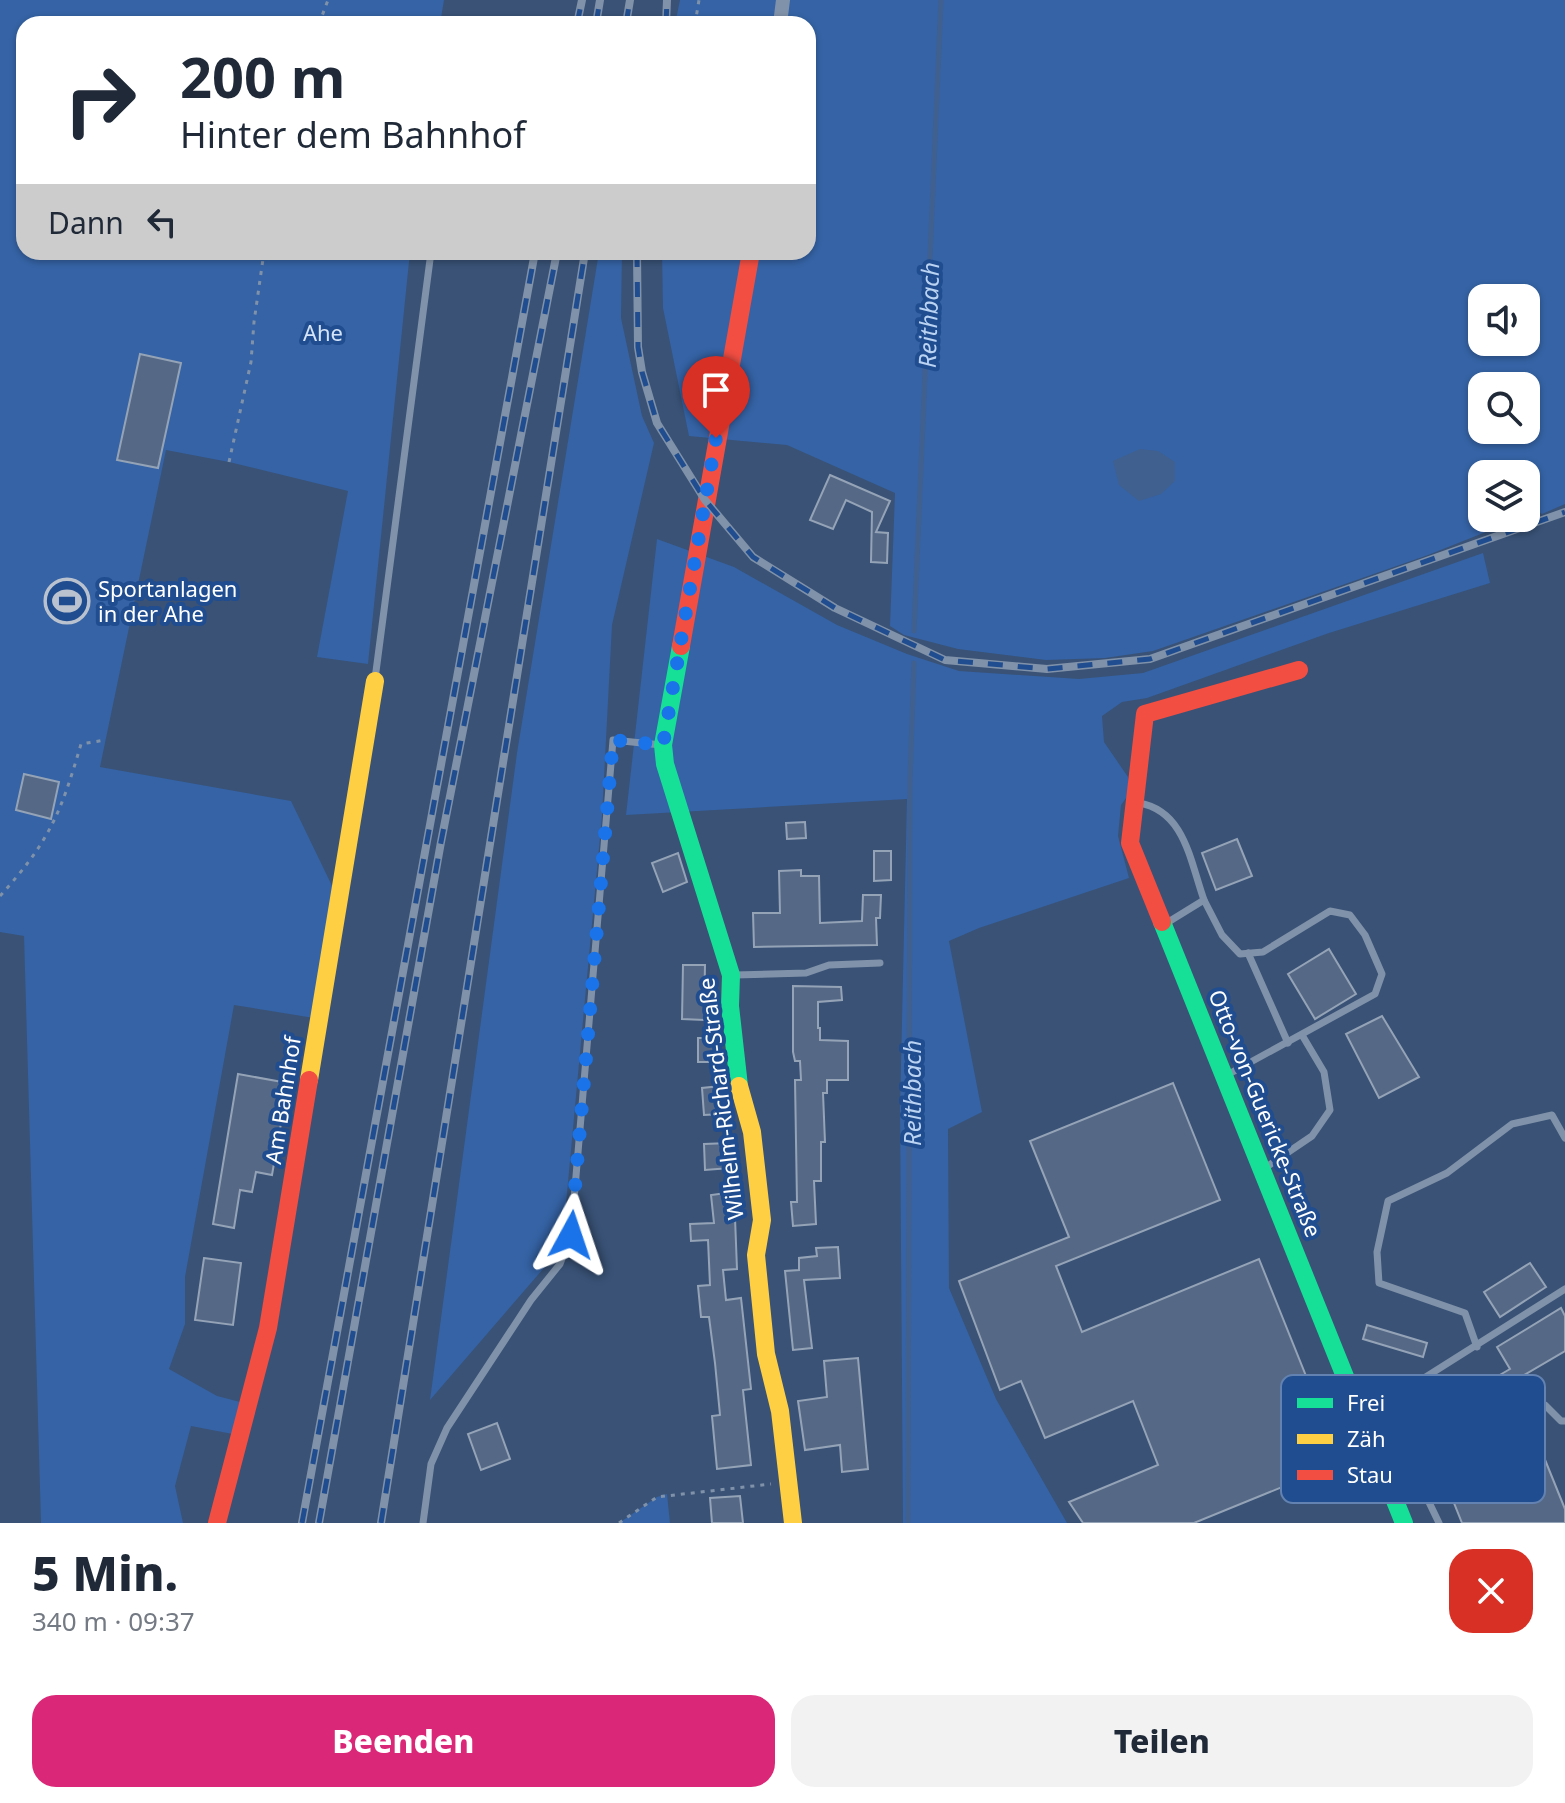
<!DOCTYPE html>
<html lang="de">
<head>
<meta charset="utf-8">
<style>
  :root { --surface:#fff; --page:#f2f2f3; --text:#1f2937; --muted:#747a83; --accent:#db2777 }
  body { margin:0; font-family:"Noto Sans",sans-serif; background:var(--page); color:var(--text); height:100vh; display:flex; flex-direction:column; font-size:30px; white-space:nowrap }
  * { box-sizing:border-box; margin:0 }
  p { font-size:26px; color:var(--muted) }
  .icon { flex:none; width:44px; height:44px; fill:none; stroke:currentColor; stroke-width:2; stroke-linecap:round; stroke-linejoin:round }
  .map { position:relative; height:1523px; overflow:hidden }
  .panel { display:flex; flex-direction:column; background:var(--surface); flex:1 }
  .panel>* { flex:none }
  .banner { position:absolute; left:16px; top:16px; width:800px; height:244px; border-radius:24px; box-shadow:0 2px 6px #0004; background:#fff; color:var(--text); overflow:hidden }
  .controls { position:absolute; left:1468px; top:284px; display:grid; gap:16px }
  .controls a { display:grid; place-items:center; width:72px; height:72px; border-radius:16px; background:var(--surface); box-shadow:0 2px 6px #0004; font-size:40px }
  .pin { position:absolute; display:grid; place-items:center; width:68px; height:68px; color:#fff; margin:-82px -34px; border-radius:50% 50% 50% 0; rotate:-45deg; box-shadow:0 0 8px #0007 }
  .pin .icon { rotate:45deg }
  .me { position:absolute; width:88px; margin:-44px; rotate:5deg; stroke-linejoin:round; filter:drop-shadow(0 0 6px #0008) }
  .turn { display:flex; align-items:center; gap:28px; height:168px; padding:0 32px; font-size:36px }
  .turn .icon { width:104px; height:104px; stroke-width:2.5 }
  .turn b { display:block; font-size:56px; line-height:68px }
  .then { display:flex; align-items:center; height:76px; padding:0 32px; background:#0003; gap:16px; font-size:30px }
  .round { display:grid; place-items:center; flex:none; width:84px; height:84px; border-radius:24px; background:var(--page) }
  .headline { display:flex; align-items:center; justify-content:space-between; height:136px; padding:0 32px }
  h1 { font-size:48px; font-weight:800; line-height:60px }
  .primary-button { display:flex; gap:16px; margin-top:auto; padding:16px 32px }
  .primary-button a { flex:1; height:92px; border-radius:24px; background:var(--accent); color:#fff; font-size:32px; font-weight:800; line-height:92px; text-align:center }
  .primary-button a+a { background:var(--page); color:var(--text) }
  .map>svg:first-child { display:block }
  .green { fill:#3563a5; fill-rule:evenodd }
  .water { fill:#40608f }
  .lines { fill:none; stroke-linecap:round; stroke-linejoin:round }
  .stream { stroke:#40608f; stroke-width:5 }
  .building { fill:#556986; stroke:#95a3b7; stroke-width:2 }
  .path { stroke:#8092a9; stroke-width:3; stroke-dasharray:4 6; stroke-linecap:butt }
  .lane { stroke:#8092a9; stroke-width:7 }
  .street { stroke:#8092a9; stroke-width:14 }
  .fast { stroke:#16e098; stroke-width:18 }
  .slow { stroke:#ffcf43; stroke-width:18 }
  .jam { stroke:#f24e42; stroke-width:18 }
  .rail-casing { stroke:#8092a9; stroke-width:8 }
  .rail { stroke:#204d8f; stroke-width:5; stroke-dasharray:15; stroke-linecap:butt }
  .route { stroke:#1a73e8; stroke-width:14; stroke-dasharray:0 25.2 }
  .labels { text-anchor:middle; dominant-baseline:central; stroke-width:8; stroke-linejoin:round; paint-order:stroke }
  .park-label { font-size:22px; fill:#d5e4f9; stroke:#204d8f }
  .poi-label { font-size:22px; fill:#fff; stroke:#204d8f; text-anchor:start }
  .street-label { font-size:22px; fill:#fff; stroke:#204d8f }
  .water-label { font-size:24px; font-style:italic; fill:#bbd3f3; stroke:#204d8f }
  .key { fill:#204d8f; stroke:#6382b1; stroke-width:2 }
  .key-label { font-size:22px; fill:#fff }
</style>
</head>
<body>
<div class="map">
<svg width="1565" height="1523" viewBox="0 0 1565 1523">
  <rect width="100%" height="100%" fill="#395276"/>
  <g class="green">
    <polygon points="0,0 444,0 440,24 24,24 24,252 410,252 368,664 317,657 348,491 229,462 166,450 100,767 291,801 335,892 314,1018 234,1005 185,1277 185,1324 169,1369 217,1396 248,1404 243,1436 191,1426 175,1486 183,1523 41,1523 24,936 0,932"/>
    <path d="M 680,0 L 1565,0 L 1565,504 L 1542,514 L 1538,511 L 1526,516 L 1526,474 L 1482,474 L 1482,518 L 1521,518 L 1428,555 L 1153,651 L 1105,658 L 1046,660 L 958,649 L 904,635 L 890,626 L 895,493 L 787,445 L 689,436 L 663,308 L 662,252 L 808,252 L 808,24 L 675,24 ZM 1482,298 L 1526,298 L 1526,342 L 1482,342 ZM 1482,386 L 1526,386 L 1526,430 L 1482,430 Z"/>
    <polygon points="599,252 622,252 621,318 642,416 654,443 612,625 602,816 562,1247 430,1400 517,753"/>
    <polygon points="657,539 734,567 837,625 907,654 959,671 1079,679 1143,673 1483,553 1490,583 1329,633 1147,698 1122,702 1102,716 1104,742 1128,777 1129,794 1121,805 1118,836 1129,878 979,928 949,941 982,1112 948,1129 949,1288 996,1399 1067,1523 903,1523 900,1109 907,799 626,815"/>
    <polygon points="667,1494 670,1523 619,1523 657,1497"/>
  </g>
  <polygon class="water" points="1140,449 1158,451 1175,462 1175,481 1161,494 1139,501 1119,485 1113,461"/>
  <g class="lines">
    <g class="stream">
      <polyline points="914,631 941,0"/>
      <polyline points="908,1523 910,780 914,663"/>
    </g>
  </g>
  <g class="building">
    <polygon points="140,354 181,363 158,468 117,460"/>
    <polygon points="830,475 890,501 876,532 888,533 887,563 871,562 872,512 846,500 833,529 810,520"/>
    <polygon points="24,774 59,782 51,819 16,810"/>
    <polygon points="805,822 806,838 787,839 786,823"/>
    <polygon points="1237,839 1252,876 1216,890 1202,853"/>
    <polygon points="874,851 891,851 891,880 874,881"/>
    <polygon points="678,853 687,882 663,892 652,863"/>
    <polygon points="801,870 801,876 819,876 820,923 862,921 863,895 881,895 880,918 876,918 877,945 754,947 753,913 780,913 779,871"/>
    <polygon points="1329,949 1356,994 1315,1019 1288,974"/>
    <polygon points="683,965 705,965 704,1020 682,1019"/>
    <polygon points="793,986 841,987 842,1000 818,1002 818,1028 820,1028 820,1040 848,1041 848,1080 827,1080 827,1093 823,1093 825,1142 821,1142 821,1181 814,1181 816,1224 793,1226 791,1202 797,1202 795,1080 801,1080 800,1061 795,1061 793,1052"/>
    <polygon points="1382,1016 1419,1077 1379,1098 1346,1034"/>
    <rect x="698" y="1038" width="20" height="24"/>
    <polygon points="238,1074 288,1083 272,1175 256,1172 252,1192 240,1190 234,1228 213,1224"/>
    <polygon points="1173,1083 1220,1200 1056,1266 1082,1332 1259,1259 1341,1463 1194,1523 1083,1523 1069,1502 1158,1465 1133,1401 1045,1438 1021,1381 1000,1390 959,1281 1069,1237 1030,1141"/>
    <polygon points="720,1086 722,1114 704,1115 702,1088"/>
    <polygon points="729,1143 730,1168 705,1170 704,1144"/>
    <polygon points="734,1192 737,1269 723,1270 726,1300 741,1298 751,1389 743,1390 751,1465 717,1469 712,1416 720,1415 715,1363 709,1317 701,1317 698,1286 710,1285 708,1240 691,1241 690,1224 714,1223 711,1195"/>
    <polygon points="838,1247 840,1278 804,1280 812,1348 793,1350 785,1271 799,1270 799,1258 817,1256 816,1248"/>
    <polygon points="204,1258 241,1263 233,1325 195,1320"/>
    <polygon points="1530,1263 1546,1287 1500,1317 1484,1292"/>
    <polygon points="1561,1308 1565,1316 1565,1351 1502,1388 1506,1395 1489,1404 1479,1387 1510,1369 1497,1347"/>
    <polygon points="1367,1325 1427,1343 1423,1357 1363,1339"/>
    <polygon points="858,1358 868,1469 842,1472 840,1445 805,1450 798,1401 827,1397 824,1361"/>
    <polygon points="497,1423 510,1459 481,1470 468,1434"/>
    <polygon points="1537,1440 1565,1509 1565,1523 1462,1523 1444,1478"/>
    <polygon points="740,1496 743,1523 712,1523 710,1498"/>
  </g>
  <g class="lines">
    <g class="path">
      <polyline points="319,24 328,0"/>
      <polyline points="695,24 699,0"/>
      <polyline points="229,462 251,362 254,322 264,252"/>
      <path d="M 0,896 C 49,842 61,813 81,744 L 105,740"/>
      <polyline points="619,1523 657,1497 771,1484"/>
    </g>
    <g class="lane">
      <polyline points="375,679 431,252"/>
      <path d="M 1139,803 C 1185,811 1190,861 1204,900"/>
      <polyline points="1165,924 1204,900 1222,935 1240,954 1263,952 1330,911 1350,915 1365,935 1382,974 1375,994 1227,1075"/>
      <polyline points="1248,953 1288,1043"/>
      <polyline points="735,975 806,973 829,965 880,963"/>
      <polyline points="1265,1168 1312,1136 1330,1110 1324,1072 1302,1035"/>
      <polyline points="1477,1347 1465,1313 1379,1283 1377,1252 1388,1201 1447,1173 1512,1124 1552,1115 1565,1138"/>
      <polyline points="1364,1416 1565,1289"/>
      <polyline points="423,1523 431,1464 447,1428 531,1300 560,1264 571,1235 613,740 661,745"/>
      <polyline points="1439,1523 1426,1496 1422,1463 1446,1444 1545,1405 1561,1421 1565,1421"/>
    </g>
    <polyline class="street" points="780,24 783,0"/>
    <g class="fast">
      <polyline points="681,646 663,745 665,764 731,975 730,1006 739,1086"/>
      <polyline points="1162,922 1404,1523"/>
    </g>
    <g class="slow">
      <polyline points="309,1080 375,681"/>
      <polyline points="739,1086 752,1132 762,1220 756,1255 766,1354 780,1411 793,1523"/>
    </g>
    <g class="jam">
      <polyline points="681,646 751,252"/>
      <polyline points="1162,922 1130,843 1145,714 1299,670"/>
      <polyline points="217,1523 268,1328 309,1080"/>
    </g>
    <g class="rail-casing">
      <g id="rail">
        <polyline points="577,24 582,0"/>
        <polyline points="596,24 600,0"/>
        <polyline points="626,24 630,0"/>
        <polyline points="666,24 667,0"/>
        <polyline points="637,252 638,347 642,372 657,423 705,500 753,557 835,608 945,660 1047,669 1150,659 1565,512"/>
        <polyline points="302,1523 535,252"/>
        <polyline points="319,1523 441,842 557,252"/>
        <polyline points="381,1523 585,252"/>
      </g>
    </g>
    <use href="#rail" class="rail"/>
  </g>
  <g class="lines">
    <polyline class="route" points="571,1235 613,740 663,745 716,438"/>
  </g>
  <defs>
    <g id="stadium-ring" transform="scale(2.3)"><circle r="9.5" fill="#204d8f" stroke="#bac2cf" stroke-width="1.5"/><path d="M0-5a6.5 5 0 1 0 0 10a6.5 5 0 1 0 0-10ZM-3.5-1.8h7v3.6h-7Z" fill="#bac2cf"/></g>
  </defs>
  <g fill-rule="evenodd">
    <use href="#stadium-ring" x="67" y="601"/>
  </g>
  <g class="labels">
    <g class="park-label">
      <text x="323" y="332">Ahe</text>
    </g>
    <g class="poi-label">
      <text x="98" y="588">Sportanlagen<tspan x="98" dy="25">in der Ahe</tspan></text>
    </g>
    <g class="street-label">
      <text transform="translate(720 1099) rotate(-97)">Wilhelm-Richard-Straße</text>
      <text transform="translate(282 1100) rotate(-81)">Am Bahnhof</text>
      <text transform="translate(1266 1113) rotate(68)">Otto-von-Guericke-Straße</text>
    </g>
    <g class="water-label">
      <text transform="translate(928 315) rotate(-88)">Reithbach</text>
      <text transform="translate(911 1093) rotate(-90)">Reithbach</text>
    </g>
  </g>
  <rect x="1281" y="1375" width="264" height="128" rx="12" class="key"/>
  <rect x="1297" y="1398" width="36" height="10" fill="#16e098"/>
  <rect x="1297" y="1434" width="36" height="10" fill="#ffcf43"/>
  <rect x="1297" y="1470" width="36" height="10" fill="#f24e42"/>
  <g class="key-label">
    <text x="1347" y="1411">Frei</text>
    <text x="1347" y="1447">Zäh</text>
    <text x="1347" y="1483">Stau</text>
  </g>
</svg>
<div class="controls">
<a><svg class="icon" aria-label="sound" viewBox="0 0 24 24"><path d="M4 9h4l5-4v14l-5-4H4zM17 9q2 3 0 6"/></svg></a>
<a><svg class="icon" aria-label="search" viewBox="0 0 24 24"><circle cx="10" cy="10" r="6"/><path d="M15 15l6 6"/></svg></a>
<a><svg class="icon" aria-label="layers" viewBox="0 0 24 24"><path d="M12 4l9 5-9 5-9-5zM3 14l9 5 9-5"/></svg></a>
</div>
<div class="pin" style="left:716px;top:438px;background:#d93025"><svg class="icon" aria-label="arrive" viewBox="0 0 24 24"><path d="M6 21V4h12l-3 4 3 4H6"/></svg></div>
<svg class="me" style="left:571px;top:1235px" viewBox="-20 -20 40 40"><path d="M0-17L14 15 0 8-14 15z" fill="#1a73e8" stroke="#fff" stroke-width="4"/></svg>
<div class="banner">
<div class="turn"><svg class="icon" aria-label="right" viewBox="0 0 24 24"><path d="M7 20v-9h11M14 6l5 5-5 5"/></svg><div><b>200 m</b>Hinter dem Bahnhof</div></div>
<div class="then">Dann<svg class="icon" aria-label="left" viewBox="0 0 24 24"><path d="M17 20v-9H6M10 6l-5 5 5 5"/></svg></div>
</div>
</div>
<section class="panel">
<div class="headline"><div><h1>5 Min.</h1><p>340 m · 09:37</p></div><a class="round" style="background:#d93025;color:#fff"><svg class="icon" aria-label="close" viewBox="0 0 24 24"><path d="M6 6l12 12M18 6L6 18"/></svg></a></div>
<div class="primary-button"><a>Beenden</a><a>Teilen</a></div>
</section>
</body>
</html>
